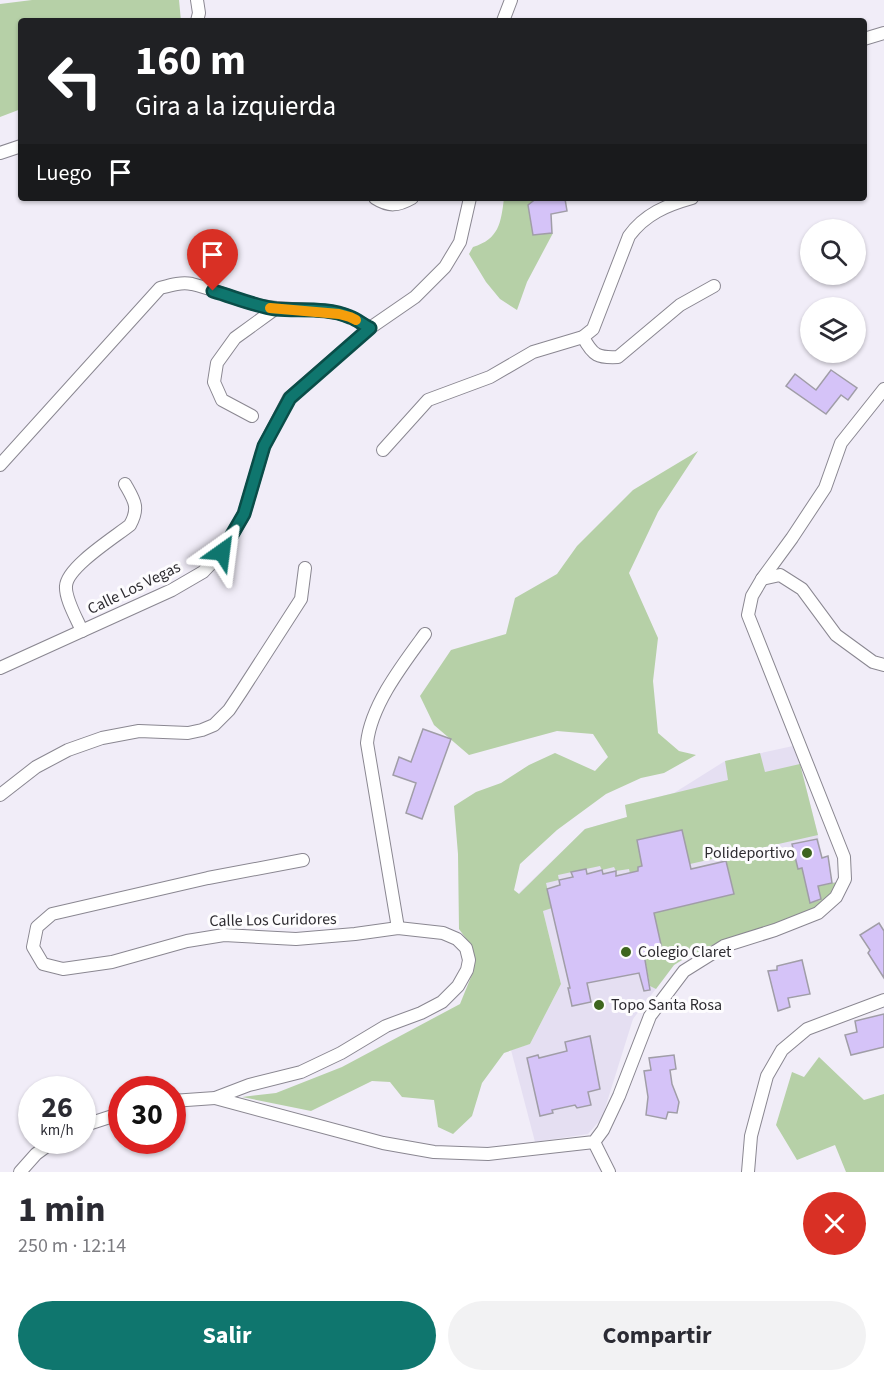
<!DOCTYPE html>
<html lang="es">
<head>
<meta charset="utf-8">
<style>
  :root { --surface:#fff; --page:#f2f2f3; --text:#2b2b33; --muted:#7c7c81; --accent:#0f766e }
  body { margin:0; font-family:"Source Sans 3",sans-serif; background:var(--page); color:var(--text); height:100vh; display:flex; flex-direction:column; font-size:22px; white-space:nowrap }
  * { box-sizing:border-box; margin:0 }
  p { font-size:20px; color:var(--muted) }
  .icon { flex:none; width:33px; height:33px; fill:none; stroke:currentColor; stroke-width:2; stroke-linecap:round; stroke-linejoin:round }
  .map { position:relative; height:1172px; overflow:hidden }
  .drawer { display:flex; flex-direction:column; background:var(--surface); flex:1 }
  .drawer>* { flex:none }
  .hud { position:absolute; left:18px; top:18px; width:849px; height:183px; border-radius:6px; box-shadow:0 2px 4px #0004; background:#202124; color:#fff; overflow:hidden }
  .tools { position:absolute; left:800px; top:219px; display:grid; gap:12px }
  .tools a { display:grid; place-items:center; width:66px; height:66px; border-radius:50%; background:var(--surface); box-shadow:0 2px 4px #0004; font-size:30px }
  .speed { position:absolute; left:18px; top:1076px; display:flex; gap:12px; font-size:30px; font-weight:700; text-align:center }
  .speed>* { display:grid; place-content:center; width:78px; height:78px; border-radius:50%; background:var(--surface); box-shadow:0 2px 4px #0004; line-height:1 }
  .speed small { font-size:15px; font-weight:400 }
  .speed .limit { border:9px solid #d22; background:#fff; color:#111 }
  .pin { position:absolute; display:grid; place-items:center; width:51px; height:51px; color:#fff; margin:-62px -26px; border-radius:50% 50% 50% 0; rotate:-45deg; box-shadow:0 0 6px #0007 }
  .pin .icon { rotate:45deg }
  .me { position:absolute; width:66px; margin:-33px; rotate:31deg; stroke-linejoin:round; filter:drop-shadow(0 0 4px #0008) }
  .turn { display:flex; align-items:center; gap:21px; height:126px; padding:0 18px; font-size:27px }
  .turn .icon { width:78px; height:78px; stroke-width:2.5 }
  .turn b { display:block; font-size:42px; line-height:51px }
  .then { display:flex; align-items:center; height:57px; padding:0 18px; background:#0003; gap:12px; font-size:22px }
  .round { display:grid; place-items:center; flex:none; width:63px; height:63px; border-radius:32px; background:var(--page) }
  .summary { display:flex; align-items:center; justify-content:space-between; height:102px; padding:0 18px }
  h1 { font-size:36px; font-weight:700; line-height:45px }
  .button { display:flex; gap:12px; margin-top:auto; padding:12px 18px }
  .button a { flex:1; height:69px; border-radius:36px; background:var(--accent); color:#fff; font-size:24px; font-weight:700; line-height:69px; text-align:center }
  .button a+a { background:var(--page); color:var(--text) }
  .map>svg:first-child { display:block }
  .built { fill:#e5dff2 }
  .green { fill:#b6d0a7 }
  .building { fill:#d5c3f8; stroke:#a09da7; stroke-width:1.5 }
  .lines { fill:none; stroke-linecap:round; stroke-linejoin:round }
  .street-casing { stroke:#8a8791; stroke-width:14 }
  .street { stroke:#fff; stroke-width:12 }
  .route-casing { stroke:#0a4d48; stroke-width:15 }
  .route { stroke:#0f766e; stroke-width:10 }
  .slow { stroke:#f59e0b; stroke-width:10 }
  .poi-dot { fill:#3e651f; stroke:#fdfcfe; stroke-width:2 }
  .labels { text-anchor:middle; dominant-baseline:central; stroke-width:6; stroke-linejoin:round; paint-order:stroke }
  .street-label { font-size:16px; fill:#2e2c31; stroke:#fdfcfe }
  .poi-label { font-size:16px; fill:#2e2c31; stroke:#fdfcfe; text-anchor:start }
</style>
</head>
<body>
<div class="map">
<svg width="884" height="1172" viewBox="0 0 884 1172">
  <rect width="100%" height="100%" fill="#f1edf8"/>
  <polygon class="built" points="793,746 800,764 818,835 822,857 828,856 832,882 838,882 828,906 806,914 717,943 682,960 674,965 633,1019 602,1118 588,1134 535,1142 511,1050 530,1044 561,984 543,911 518,894 585,829 627,817 625,805 674,793 725,761"/>
  <g class="green">
    <polygon points="32,0 179,0 181,21 21,21 21,109 0,117 0,4"/>
    <path d="M 504,198 L 537,198 L 528,205 L 533,235 L 553,233 L 527,282 L 517,310 L 500,299 L 486,282 L 469,254 L 473,247 C 499,239 501,223 504,198 Z"/>
    <polygon points="698,451 658,512 629,573 658,638 653,681 658,733 679,751 696,755 664,773 641,778 606,794 557,830 520,864 514,890 519,894 585,829 627,817 625,805 728,780 725,761 760,753 765,772 800,764 818,835 690,864 682,830 637,840 642,866 638,867 638,877 631,879 629,869 616,871 614,867 602,870 600,866 558,875 559,880 546,883 552,908 543,911 561,984 530,1044 504,1053 482,1083 472,1116 453,1134 438,1127 434,1100 402,1097 390,1082 372,1081 311,1111 242,1097 276,1093 342,1067 460,1004 473,972 472,947 459,929 458,854 454,806 476,792 501,783 529,765 555,753 595,771 608,757 593,734 557,731 469,755 434,725 420,696 451,650 506,634 515,598 557,574 577,546 633,490"/>
    <polygon points="793,848 798,869 802,868 810,903 821,900 818,886 838,882 828,906 717,943 682,960 674,965 656,989 650,986 644,954 662,949 653,908 667,910 733,894 726,861"/>
    <polygon points="819,1057 864,1100 884,1094 884,1172 846,1172 835,1145 797,1160 776,1125 792,1072 804,1077"/>
  </g>
  <g class="building">
    <polygon points="537,198 565,199 567,211 551,214 552,233 533,235 528,205"/>
    <polygon points="831,370 857,388 848,400 841,395 826,414 786,386 795,374 816,390"/>
    <polygon points="423,729 451,739 422,819 406,813 416,783 393,775 399,757 411,762"/>
    <polygon points="682,830 691,869 726,861 734,894 654,913 662,949 644,954 650,990 644,991 639,973 587,983 591,1002 572,1006 568,988 570,988 547,889 560,885 559,880 573,877 571,872 586,869 587,874 602,870 603,874 616,871 616,876 638,871 638,867 642,866 637,840"/>
    <polygon points="817,839 822,858 828,856 832,883 818,886 821,899 810,903 802,868 798,869 792,844"/>
    <polygon points="879,923 884,931 884,978 868,953 870,950 860,935"/>
    <polygon points="802,960 810,994 788,998 790,1007 778,1011 768,971 777,970 777,966"/>
    <polygon points="884,1014 884,1047 851,1055 845,1035 857,1032 855,1021"/>
    <polygon points="590,1036 600,1089 588,1092 591,1105 577,1108 575,1105 552,1110 553,1113 540,1116 527,1058 538,1055 539,1058 567,1051 565,1042"/>
    <polygon points="674,1055 676,1069 670,1070 672,1084 679,1102 677,1113 668,1112 666,1119 646,1115 648,1097 644,1071 651,1070 649,1058"/>
  </g>
  <g class="lines">
    <g class="street-casing">
      <g id="street">
        <polyline points="197,0 199,13 197,21"/>
        <polyline points="503,21 511,0"/>
        <polyline points="864,39 884,33"/>
        <polyline points="0,153 21,146"/>
        <path d="M 375,198 C 389,207 398,206 412,198"/>
        <path d="M 583,337 C 593,356 598,358 618,357 L 680,305 L 714,286"/>
        <polyline points="252,416 222,400 214,382 217,363 235,338 275,309"/>
        <path d="M 383,450 L 428,400 L 490,377 L 533,352 L 583,337 L 593,329 L 629,236 C 645,214 667,205 692,198"/>
        <path d="M 0,465 L 160,288 C 171,285 181,282 192,284 C 214,289 236,300 258,305 C 286,312 325,306 350,317 C 357,320 364,325 370,328"/>
        <polyline points="762,579 780,575 802,589 836,635 873,662 884,665"/>
        <path d="M 82,631 C 77,619 65,599 66,586 C 67,567 115,537 130,525 C 140,507 134,500 125,484"/>
        <polyline points="0,668 172,590 203,572 222,552 244,514 264,446 289,398 370,328 415,297 445,267 460,242 470,198"/>
        <polyline points="0,795 36,767 68,750 102,738 139,731 188,733 202,730 214,725 229,710 241,692 301,599 305,568"/>
        <path d="M 398,928 L 367,743 C 371,705 403,664 425,634"/>
        <polyline points="215,1098 383,1143 434,1152 488,1154 594,1142 603,1130 619,1096 650,1016 684,971 724,946 775,930 818,913 836,897 845,879 844,857 748,615 752,596 762,579 792,538 825,488 841,443 884,389"/>
        <polyline points="172,1101 215,1098 249,1085 301,1072 341,1053 386,1026 421,1013 442,1002 458,986 467,970 469,960 466,948 457,939 443,933 398,928 355,934 296,939 224,935 187,941 112,962 63,969 43,964 33,947 37,927 52,914 208,878 303,860"/>
        <polyline points="82,1126 122,1113"/>
        <polyline points="594,1142 609,1172"/>
        <polyline points="20,1172 36,1154 55,1140"/>
        <polyline points="748,1172 751,1136 767,1076 782,1050 807,1029 884,1000"/>
      </g>
    </g>
    <use href="#street" class="street"/>
  </g>
  <g class="lines">
    <g class="route-casing">
      <path id="route" d="M 213,291 C 234,297 254,306 276,309 C 300,311 327,307 350,317 C 357,319 363,325 370,328 L 290,398 L 264,446 L 244,514 L 222,552"/>
    </g>
    <use href="#route" class="route"/>
    <polyline class="slow" points="270,308 339,314 350,317 356,320"/>
  </g>
  <g class="poi-dot">
    <circle cx="807" cy="853" r="6"/>
    <circle cx="626" cy="952" r="6"/>
    <circle cx="599" cy="1005" r="6"/>
  </g>
  <g class="labels">
    <g class="street-label">
      <text transform="translate(134 588) rotate(-26)">Calle Los Vegas</text>
      <text transform="translate(273 920) rotate(-1)">Calle Los Curidores</text>
    </g>
    <g class="poi-label">
      <text x="795" y="853" text-anchor="end">Polideportivo</text>
      <text x="638" y="952">Colegio Claret</text>
      <text x="611" y="1005">Topo Santa Rosa</text>
    </g>
  </g>
</svg>
<div class="tools">
<a><svg class="icon" aria-label="search" viewBox="0 0 24 24"><circle cx="10" cy="10" r="6"/><path d="M15 15l6 6"/></svg></a>
<a><svg class="icon" aria-label="layers" viewBox="0 0 24 24"><path d="M12 4l9 5-9 5-9-5zM3 14l9 5 9-5"/></svg></a>
</div>
<div class="speed"><div>26<small>km/h</small></div><div class="limit">30</div></div>
<div class="pin" style="left:213px;top:291px;background:#d93025"><svg class="icon" aria-label="arrive" viewBox="0 0 24 24"><path d="M6 21V4h12l-3 4 3 4H6"/></svg></div>
<svg class="me" style="left:222px;top:552px" viewBox="-20 -20 40 40"><path d="M0-17L14 15 0 8-14 15z" fill="#0f766e" stroke="#fff" stroke-width="4"/></svg>
<div class="hud">
<div class="turn"><svg class="icon" aria-label="left" viewBox="0 0 24 24"><path d="M17 20v-9H6M10 6l-5 5 5 5"/></svg><div><b>160 m</b>Gira a la izquierda</div></div>
<div class="then">Luego<svg class="icon" aria-label="arrive" viewBox="0 0 24 24"><path d="M6 21V4h12l-3 4 3 4H6"/></svg></div>
</div>
</div>
<section class="drawer">
<div class="summary"><div><h1>1 min</h1><p>250 m · 12:14</p></div><a class="round" style="background:#d93025;color:#fff"><svg class="icon" aria-label="close" viewBox="0 0 24 24"><path d="M6 6l12 12M18 6L6 18"/></svg></a></div>
<div class="button"><a>Salir</a><a>Compartir</a></div>
</section>
</body>
</html>
